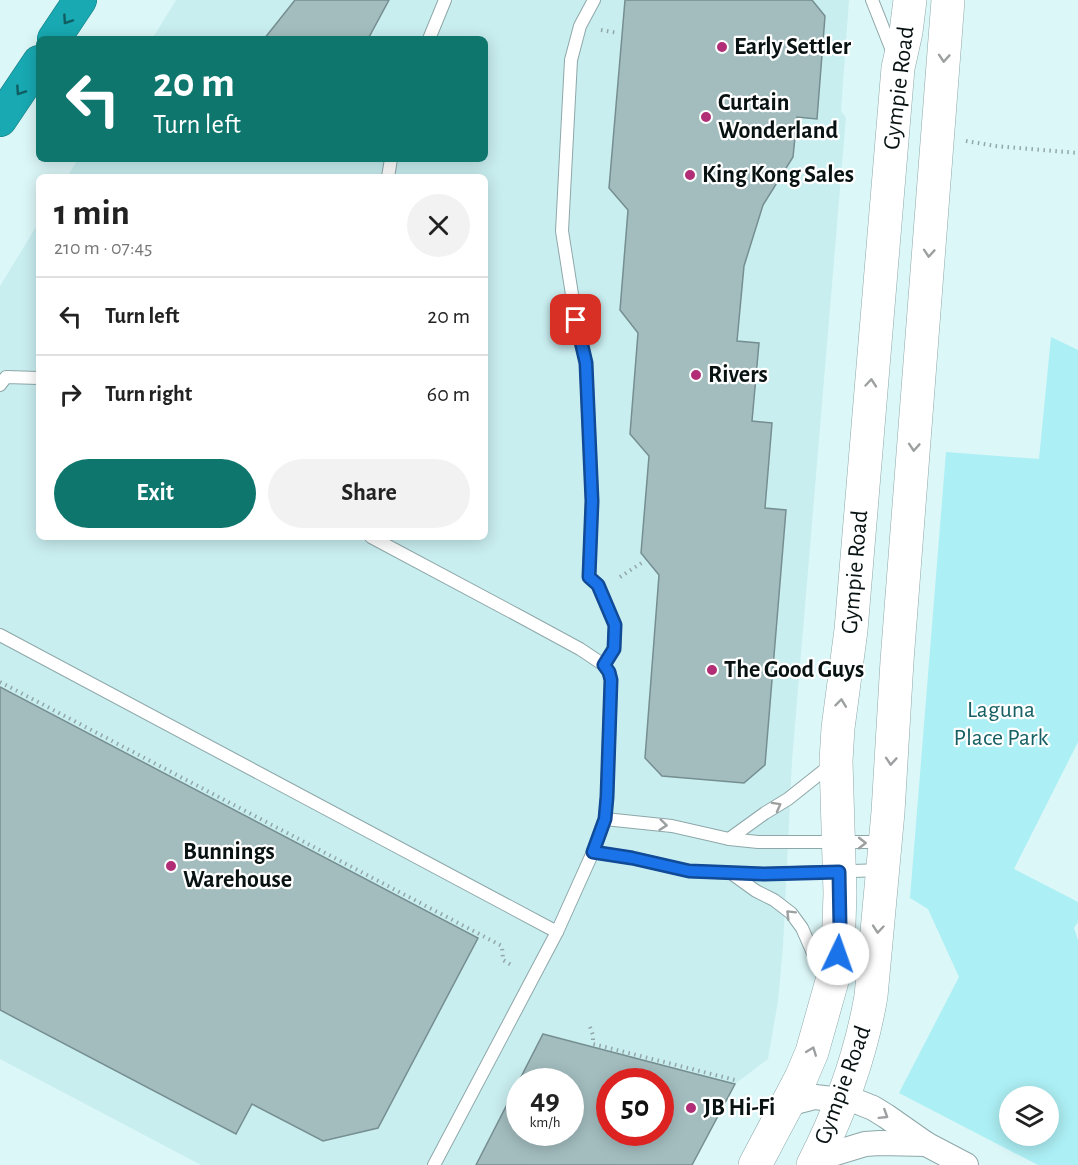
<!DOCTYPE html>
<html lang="en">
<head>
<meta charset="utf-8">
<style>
  :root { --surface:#fff; --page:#f2f2f2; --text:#222; --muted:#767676; --line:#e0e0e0; --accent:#0f766e }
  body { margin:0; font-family:"Alegreya Sans",sans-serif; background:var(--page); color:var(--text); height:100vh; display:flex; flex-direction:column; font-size:22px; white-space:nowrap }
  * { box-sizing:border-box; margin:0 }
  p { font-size:20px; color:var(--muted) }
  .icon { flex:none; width:33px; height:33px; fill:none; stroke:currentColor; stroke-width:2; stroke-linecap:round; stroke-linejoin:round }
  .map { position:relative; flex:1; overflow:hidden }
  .drawer { position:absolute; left:36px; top:174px; width:452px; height:366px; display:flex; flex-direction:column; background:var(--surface); border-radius:9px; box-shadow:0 3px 15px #0003 }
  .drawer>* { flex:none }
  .hud { position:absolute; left:36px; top:36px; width:452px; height:126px; border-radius:9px; box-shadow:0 3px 15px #0003; background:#0f766e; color:#fff; overflow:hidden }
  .buttons { position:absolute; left:999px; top:1086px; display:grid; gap:12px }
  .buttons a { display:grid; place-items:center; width:60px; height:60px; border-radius:50%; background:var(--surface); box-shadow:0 3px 15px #0003; font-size:30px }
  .speed { position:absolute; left:506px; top:1068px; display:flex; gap:12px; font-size:30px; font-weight:700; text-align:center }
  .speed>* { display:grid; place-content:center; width:78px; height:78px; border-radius:50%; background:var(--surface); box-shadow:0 3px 15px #0003; line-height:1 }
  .speed small { font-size:15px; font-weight:400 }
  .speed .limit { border:9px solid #d22; background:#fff; color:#111 }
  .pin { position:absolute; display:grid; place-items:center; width:51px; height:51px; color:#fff; margin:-26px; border-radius:12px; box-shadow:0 3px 9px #0006 }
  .me { position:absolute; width:66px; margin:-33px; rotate:3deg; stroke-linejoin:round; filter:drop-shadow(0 0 4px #0008) }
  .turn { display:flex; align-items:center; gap:21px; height:126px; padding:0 18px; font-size:27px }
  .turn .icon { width:78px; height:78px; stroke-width:2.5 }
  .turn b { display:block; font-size:42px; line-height:51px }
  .round { display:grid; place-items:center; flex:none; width:63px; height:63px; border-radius:32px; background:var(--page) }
  .summary { display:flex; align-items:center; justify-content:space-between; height:102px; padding:0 18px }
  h1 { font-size:36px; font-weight:600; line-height:45px }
  .action { display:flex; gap:12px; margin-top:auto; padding:12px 18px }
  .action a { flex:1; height:69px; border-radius:36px; background:var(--accent); color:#fff; font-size:24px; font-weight:600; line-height:69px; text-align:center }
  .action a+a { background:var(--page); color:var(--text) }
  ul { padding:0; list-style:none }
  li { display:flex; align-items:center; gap:18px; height:78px; padding:0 18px; border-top:2px solid var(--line) }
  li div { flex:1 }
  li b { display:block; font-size:22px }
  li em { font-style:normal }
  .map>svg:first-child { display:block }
  .built { fill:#c9eef0; fill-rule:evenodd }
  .green { fill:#aceff4; fill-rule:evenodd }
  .building { fill:#a3bdbf; stroke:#768e90; stroke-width:1.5; fill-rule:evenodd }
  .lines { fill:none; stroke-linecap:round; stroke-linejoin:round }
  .lane-casing { stroke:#8ea7a9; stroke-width:14 }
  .street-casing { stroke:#8ea7a9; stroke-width:26 }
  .secondary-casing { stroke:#8ea7a9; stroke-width:34 }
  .highway-casing { stroke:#13747a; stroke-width:34 }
  .path { stroke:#92a7a8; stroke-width:4; stroke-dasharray:1.5 4.5; stroke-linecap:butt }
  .lane { stroke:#fff; stroke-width:12 }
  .street { stroke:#fff; stroke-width:24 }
  .secondary { stroke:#fff; stroke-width:33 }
  .highway { stroke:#18a9b2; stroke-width:33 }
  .oneway { stroke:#105e62 }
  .oneway2 { stroke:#9da0a0 }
  .route-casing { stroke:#114b97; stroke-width:15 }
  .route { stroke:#1a73e8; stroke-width:10 }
  .poi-dot { fill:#b12d75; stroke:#fff; stroke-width:2 }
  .labels { text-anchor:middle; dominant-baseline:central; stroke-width:4.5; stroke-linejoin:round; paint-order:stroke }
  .poi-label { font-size:24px; font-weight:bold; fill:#091212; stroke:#fff; text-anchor:start }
  .street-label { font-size:24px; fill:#091212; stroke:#fff }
  .park-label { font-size:24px; fill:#166065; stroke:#fff }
</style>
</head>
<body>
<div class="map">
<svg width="1078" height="1165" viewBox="0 0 1078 1165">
  <rect width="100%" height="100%" fill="#dcf7f8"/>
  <path class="built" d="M 176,0 L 849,0 L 841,111 L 846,118 L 792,761 L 783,947 L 778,1001 L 768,1059 L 735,1084 L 692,1165 L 201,1165 L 0,1059 L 0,286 L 39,222 L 39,537 L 484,537 L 484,177 L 67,177 L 78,159 L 484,159 L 484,39 L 152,39 ZM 519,1082 L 570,1082 L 570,1132 L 519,1132 ZM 609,1082 L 660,1082 L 660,1132 L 609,1132 Z"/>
  <path class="green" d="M 1051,337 L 1078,350 L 1078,742 L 1014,869 L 1078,902 L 1078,922 L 1074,928 L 1078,940 L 1078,1165 L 1038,1165 L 899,1093 L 959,977 L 928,909 L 910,898 L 946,452 L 1039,459 ZM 1010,1096 L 1048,1096 L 1048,1136 L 1010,1136 Z"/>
  <g class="building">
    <polygon points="295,0 389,0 368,39 264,39"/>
    <polygon points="625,0 812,0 825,16 817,119 797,117 793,157 763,205 744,266 737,341 759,343 752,421 772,423 765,508 786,510 765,765 744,783 662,776 645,758 659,575 641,553 649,456 630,434 638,333 620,310 628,210 609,188"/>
    <polygon points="0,687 478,938 378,1128 323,1141 252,1104 236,1134 0,1010"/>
    <path d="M 543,1034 L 696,1074 L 735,1084 L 692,1165 L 476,1165 ZM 519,1082 L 570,1082 L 570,1132 L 519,1132 ZM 609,1082 L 660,1082 L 660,1132 L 609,1132 Z"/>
  </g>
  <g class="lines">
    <g class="lane-casing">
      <g id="lane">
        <polyline points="872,0 893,53"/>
        <polyline points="429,39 445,0"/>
        <polyline points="388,177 391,159"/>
        <polyline points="0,385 6,377 39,378"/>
        <polyline points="371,537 521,617 580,649 604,665"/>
        <polyline points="0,635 557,932"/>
        <polyline points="605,819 672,826 729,839 758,842 884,842"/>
        <polyline points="729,839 765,813 788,799 832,764"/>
        <polyline points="593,852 632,858 689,871 764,874 882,870"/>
        <polyline points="731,873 756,891 774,900 791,913 802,928 813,953 828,975"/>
        <polyline points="434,1165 557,932 593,852 605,819 607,797 611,680 609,672 604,665 614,649 615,625 598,585 589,577 592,501 586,363 576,320 562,231 571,60 580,26 594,0"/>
      </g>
    </g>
    <g class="street-casing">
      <g id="street">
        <polyline points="788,1104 815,1097 858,1102 873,1108 886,1116 926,1144 966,1165"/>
        <polyline points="816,1159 865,1144 880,1143 926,1144"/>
      </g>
    </g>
    <g class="secondary-casing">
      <g id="secondary">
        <polyline points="755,1165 801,1078 812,1052 832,981 838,954 840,893 836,761 838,728 851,630 898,68 906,32 910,0"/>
        <path d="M 813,1165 C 840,1112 861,1055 871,996 L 888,812 L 897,661 L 948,0"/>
      </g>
    </g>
    <g class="highway-casing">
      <g id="highway">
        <polyline points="54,39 80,0"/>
        <polyline points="0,120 39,62"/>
      </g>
    </g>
    <g class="path">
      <polyline points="601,30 618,33"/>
      <polyline points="966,141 995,146 1078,153"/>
      <polyline points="620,577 643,562"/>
      <polyline points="0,682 502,946 503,960 513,966"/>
      <polyline points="590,1027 593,1035 593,1044 735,1080"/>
    </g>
    <use href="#lane" class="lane"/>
    <use href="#street" class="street"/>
    <use href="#secondary" class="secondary"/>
    <use href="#highway" class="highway"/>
  </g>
  <defs><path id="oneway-chevron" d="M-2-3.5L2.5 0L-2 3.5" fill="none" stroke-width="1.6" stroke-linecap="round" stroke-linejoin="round" transform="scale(1.5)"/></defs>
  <g class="oneway">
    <use href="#oneway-chevron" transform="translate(67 20) rotate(124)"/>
    <use href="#oneway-chevron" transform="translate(20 91) rotate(124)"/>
  </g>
  <g class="oneway2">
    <use href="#oneway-chevron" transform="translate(944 58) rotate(94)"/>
    <use href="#oneway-chevron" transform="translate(929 253) rotate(94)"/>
    <use href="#oneway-chevron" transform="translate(871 383) rotate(-85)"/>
    <use href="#oneway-chevron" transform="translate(914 447) rotate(94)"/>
    <use href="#oneway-chevron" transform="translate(841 703) rotate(-83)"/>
    <use href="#oneway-chevron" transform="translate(891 761) rotate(94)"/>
    <use href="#oneway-chevron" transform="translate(777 806) rotate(-29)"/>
    <use href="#oneway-chevron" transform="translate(663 825) rotate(6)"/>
    <use href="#oneway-chevron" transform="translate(862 843)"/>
    <use href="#oneway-chevron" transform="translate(790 914) rotate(-135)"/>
    <use href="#oneway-chevron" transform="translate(878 929) rotate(95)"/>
    <use href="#oneway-chevron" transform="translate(812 1051) rotate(-69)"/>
    <use href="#oneway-chevron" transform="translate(884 1115) rotate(32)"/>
  </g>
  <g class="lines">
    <g class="route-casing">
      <polyline id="route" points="576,320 586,363 592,501 589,577 598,585 615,625 614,649 604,665 609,672 611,680 607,797 605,819 593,852 632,858 689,871 764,874 839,872 840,928 838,954"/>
    </g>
    <use href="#route" class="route"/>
  </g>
  <g class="poi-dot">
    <circle cx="722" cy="47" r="6"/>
    <circle cx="706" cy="117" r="6"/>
    <circle cx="690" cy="175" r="6"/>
    <circle cx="696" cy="375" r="6"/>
    <circle cx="712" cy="670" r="6"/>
    <circle cx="171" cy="866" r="6"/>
    <circle cx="691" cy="1108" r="6"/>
  </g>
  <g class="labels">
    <g class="poi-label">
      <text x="734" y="47">Early Settler</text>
      <text x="718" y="103">Curtain<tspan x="718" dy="28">Wonderland</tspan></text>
      <text x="702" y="175">King Kong Sales</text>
      <text x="708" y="375">Rivers</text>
      <text x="724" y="670">The Good Guys</text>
      <text x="183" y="852">Bunnings<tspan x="183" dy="28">Warehouse</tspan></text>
      <text x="703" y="1108">JB Hi-Fi</text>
    </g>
    <g class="street-label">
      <text transform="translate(899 88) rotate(-83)">Gympie Road</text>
      <text transform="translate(855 572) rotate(-85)">Gympie Road</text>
      <text transform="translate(843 1085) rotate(-70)">Gympie Road</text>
    </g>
    <g class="park-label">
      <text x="1001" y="710">Laguna<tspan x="1001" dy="28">Place Park</tspan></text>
    </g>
  </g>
</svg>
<div class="buttons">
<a><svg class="icon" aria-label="layers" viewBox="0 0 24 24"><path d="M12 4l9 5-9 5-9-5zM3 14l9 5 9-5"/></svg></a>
</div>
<div class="speed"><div>49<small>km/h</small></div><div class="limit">50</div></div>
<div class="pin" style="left:576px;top:320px;background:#d93025"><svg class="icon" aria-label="arrive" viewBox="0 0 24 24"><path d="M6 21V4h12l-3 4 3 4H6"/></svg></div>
<svg class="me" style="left:838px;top:954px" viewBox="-20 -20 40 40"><circle r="19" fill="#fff"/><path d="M0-13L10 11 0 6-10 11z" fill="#1a73e8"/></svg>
<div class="hud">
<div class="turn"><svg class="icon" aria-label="left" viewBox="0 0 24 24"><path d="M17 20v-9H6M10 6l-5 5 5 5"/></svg><div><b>20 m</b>Turn left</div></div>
</div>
<section class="drawer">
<div class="summary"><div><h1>1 min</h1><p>210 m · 07:45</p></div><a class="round"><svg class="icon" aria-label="close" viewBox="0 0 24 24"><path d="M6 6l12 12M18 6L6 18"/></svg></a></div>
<ul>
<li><svg class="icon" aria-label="left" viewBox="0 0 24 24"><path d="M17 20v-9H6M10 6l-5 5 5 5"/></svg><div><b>Turn left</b></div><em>20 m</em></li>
<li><svg class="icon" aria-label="right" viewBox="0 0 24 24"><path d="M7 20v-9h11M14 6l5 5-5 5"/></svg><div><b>Turn right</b></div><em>60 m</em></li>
</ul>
<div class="action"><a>Exit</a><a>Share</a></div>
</section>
</div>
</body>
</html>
